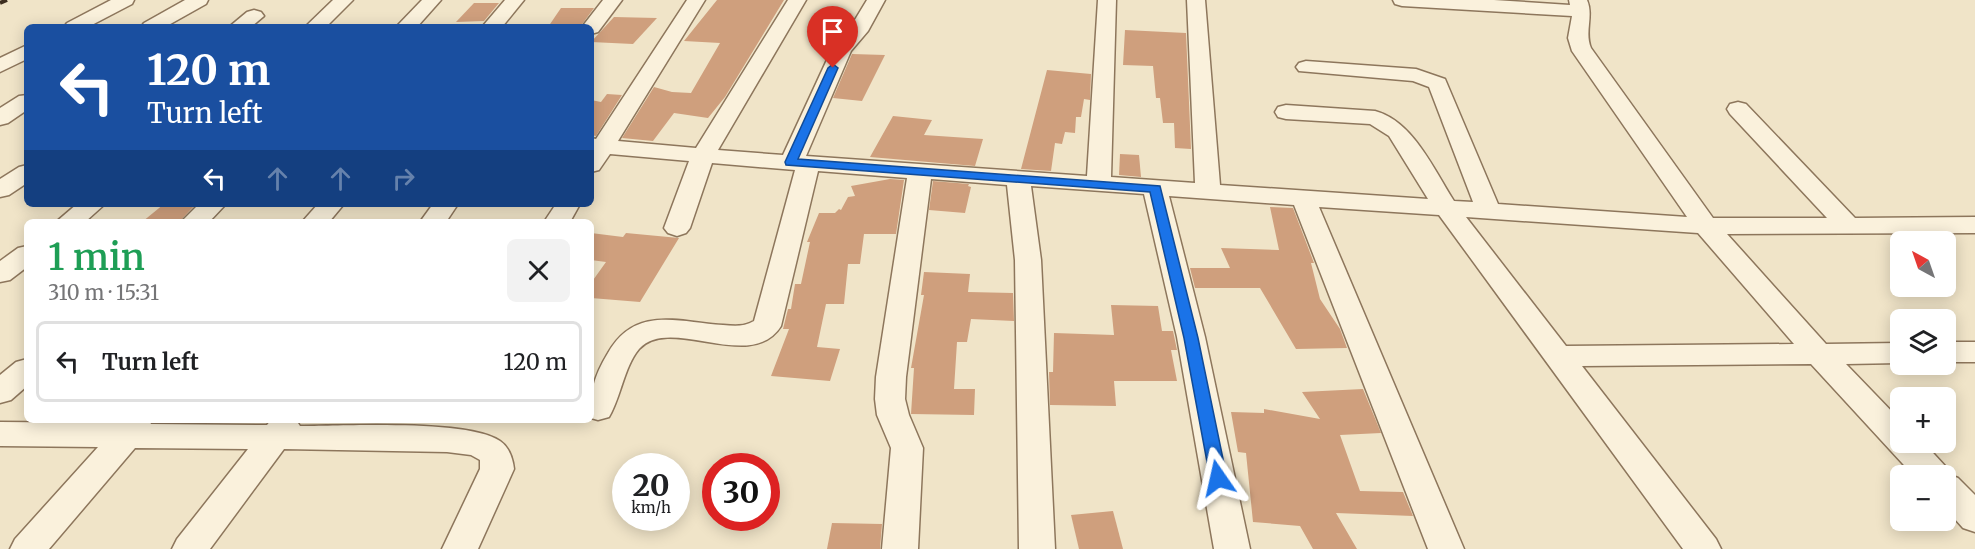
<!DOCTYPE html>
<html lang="en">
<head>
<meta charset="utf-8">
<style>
  :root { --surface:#fff; --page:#f2f2f2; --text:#202124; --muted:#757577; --line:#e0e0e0 }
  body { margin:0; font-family:Merriweather,serif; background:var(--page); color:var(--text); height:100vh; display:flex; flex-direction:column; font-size:22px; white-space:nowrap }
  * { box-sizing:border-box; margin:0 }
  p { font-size:20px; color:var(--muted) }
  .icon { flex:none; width:33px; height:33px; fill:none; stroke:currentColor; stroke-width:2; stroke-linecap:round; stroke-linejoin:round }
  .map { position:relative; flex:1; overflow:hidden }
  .details { position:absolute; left:24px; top:219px; width:570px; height:204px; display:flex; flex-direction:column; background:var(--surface); border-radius:9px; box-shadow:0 3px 15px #0003 }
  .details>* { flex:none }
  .guide { position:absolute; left:24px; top:24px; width:570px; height:183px; border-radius:9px; box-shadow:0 3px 15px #0003; background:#1a4fa0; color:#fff; overflow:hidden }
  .needle { width:39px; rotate:320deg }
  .tools { position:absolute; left:1890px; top:231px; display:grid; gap:12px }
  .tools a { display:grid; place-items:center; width:66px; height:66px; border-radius:9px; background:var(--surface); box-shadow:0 3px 15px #0003; font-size:30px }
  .speed { position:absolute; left:612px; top:453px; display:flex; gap:12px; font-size:30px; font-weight:700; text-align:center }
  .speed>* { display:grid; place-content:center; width:78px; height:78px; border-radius:50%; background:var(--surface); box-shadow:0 3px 15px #0003; line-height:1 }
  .speed small { font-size:15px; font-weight:400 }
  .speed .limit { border:9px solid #d22; background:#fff; color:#111 }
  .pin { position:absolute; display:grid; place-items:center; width:51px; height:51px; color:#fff; margin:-62px -26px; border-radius:50% 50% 50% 0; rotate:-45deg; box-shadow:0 0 6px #0007 }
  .pin .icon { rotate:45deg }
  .me { position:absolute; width:66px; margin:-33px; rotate:349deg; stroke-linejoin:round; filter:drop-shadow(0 0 4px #0008) }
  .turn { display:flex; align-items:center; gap:21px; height:126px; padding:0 24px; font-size:27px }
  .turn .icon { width:78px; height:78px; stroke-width:2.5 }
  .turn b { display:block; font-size:42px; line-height:51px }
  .lanes { display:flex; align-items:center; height:57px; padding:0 24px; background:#0003; justify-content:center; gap:30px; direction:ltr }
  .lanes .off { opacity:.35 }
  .round { display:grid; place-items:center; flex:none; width:63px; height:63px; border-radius:9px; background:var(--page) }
  .summary { display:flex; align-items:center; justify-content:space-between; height:102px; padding:0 24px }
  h1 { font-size:36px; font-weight:600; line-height:45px; color:#1e9e55 }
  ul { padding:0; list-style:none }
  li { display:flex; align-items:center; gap:18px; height:81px; margin:0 12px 9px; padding:0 12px; border:3px solid var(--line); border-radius:9px }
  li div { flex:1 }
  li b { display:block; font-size:22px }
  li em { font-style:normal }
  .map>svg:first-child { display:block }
  .building { fill:#cf9f7d }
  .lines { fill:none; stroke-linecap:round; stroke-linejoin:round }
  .minor-casing { stroke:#8d765c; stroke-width:3 }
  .minor { fill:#faf1dc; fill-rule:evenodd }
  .rail { stroke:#3d2e20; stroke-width:4; stroke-dasharray:8 8; stroke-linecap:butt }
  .route { fill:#1a73e8; stroke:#114b97; stroke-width:1.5 }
</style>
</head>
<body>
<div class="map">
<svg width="1975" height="549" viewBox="0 0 1975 549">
  <rect width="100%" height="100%" fill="#f0e4c8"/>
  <g class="building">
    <polygon points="717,0 784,0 725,97 708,118 674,113 653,141 622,138 654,87 672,92 691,93 720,43 684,41"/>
    <polygon points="474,3 499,3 484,21 456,22"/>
    <polygon points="561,8 594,8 580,27 548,27"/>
    <polygon points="614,17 657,18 633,44 591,42"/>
    <polygon points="1125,30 1186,33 1191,149 1175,148 1174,123 1163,123 1160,98 1156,98 1153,66 1123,65"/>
    <polygon points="852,54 885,55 862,101 833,98"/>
    <polygon points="1047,70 1091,74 1090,100 1084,99 1081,117 1076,117 1075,133 1065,132 1062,144 1055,143 1051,171 1021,169"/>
    <polygon points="607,94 622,95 596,136 591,135 591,100 601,102"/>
    <polygon points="893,116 932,120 924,135 983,139 975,166 870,157"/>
    <polygon points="1120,154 1139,155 1141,177 1119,175"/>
    <polygon points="890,179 904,180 896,234 864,234 860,264 848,264 844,304 826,304 817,347 840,349 830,381 771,376 789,329 783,329 788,309 791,309 795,284 801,284 810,242 807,242 819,213 835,213 839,209 841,210 848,197 855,196 851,186"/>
    <polygon points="933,181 969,184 968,186 971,187 965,213 929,210"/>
    <polygon points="164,204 196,204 179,222 142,222"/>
    <polygon points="1270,207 1293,208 1314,263 1311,263 1320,299 1340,329 1347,348 1296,349 1260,288 1195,288 1190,268 1230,268 1221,248 1279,250"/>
    <polygon points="591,233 623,237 626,233 679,238 640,302 591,298 591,283 606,262 591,260"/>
    <polygon points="924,272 970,274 968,292 1013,293 1014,321 971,319 967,342 957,342 954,389 975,389 974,415 911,414 914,368 911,368 924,295 921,295"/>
    <polygon points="1111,305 1158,306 1162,331 1173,331 1177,350 1171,350 1177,381 1114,381 1116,406 1050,405 1049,372 1053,372 1054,333 1114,335"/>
    <polygon points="1363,389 1381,433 1340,435 1360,491 1403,492 1413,516 1336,513 1357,549 1313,549 1300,526 1253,522 1246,453 1238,452 1231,412 1264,413 1264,409 1320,419 1302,392"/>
    <polygon points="1113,511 1123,549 1079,549 1071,515"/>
    <polygon points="832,523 882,524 880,549 827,549"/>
  </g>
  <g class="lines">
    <g class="minor-casing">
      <g id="minor">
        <polygon points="111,0 134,0 132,4 88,27 64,27 67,23"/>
        <polygon points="185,0 208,0 206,4 165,27 141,27 144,23"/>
        <polygon points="333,0 353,0 326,27 305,27"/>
        <polygon points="422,0 441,0 417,27 396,27"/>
        <polygon points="505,0 524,0 502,27 482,27"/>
        <polygon points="603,0 622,0 598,32 591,34 591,27 582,27"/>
        <path d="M 687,0 L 705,0 L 618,141 L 696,148 L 788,0 L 806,0 L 718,150 L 783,155 L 832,49 L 850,28 L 867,0 L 885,0 L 868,31 L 851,51 L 806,156 L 1087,176 L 1098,0 L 1116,0 L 1111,177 L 1195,183 L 1187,0 L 1205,0 L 1220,185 L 1428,199 L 1389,136 L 1370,124 L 1286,119 L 1278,117 L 1275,112 L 1278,107 L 1286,105 L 1375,111 C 1413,121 1434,170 1454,201 L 1473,202 L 1429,87 L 1413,81 L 1299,71 L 1296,67 L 1299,63 L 1306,61 L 1416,69 L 1445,79 L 1498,204 L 1687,217 L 1572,51 L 1568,38 L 1572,16 L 1402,6 L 1395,4 L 1393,0 L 1494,0 L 1570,5 L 1569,0 L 1587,0 C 1594,16 1584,32 1591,48 L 1713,218 L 1827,218 L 1730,114 L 1727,109 L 1730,104 L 1738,102 L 1746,104 L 1855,218 L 1975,217 L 1975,233 L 1727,234 L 1826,344 L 1900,343 L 1900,363 L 1846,364 L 1900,420 L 1900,442 L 1923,442 L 1946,467 L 1950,475 L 1958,478 L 1975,495 L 1975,532 L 1963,528 L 1946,509 L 1946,476 L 1914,476 L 1811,364 L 1582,366 L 1716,539 L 1721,549 L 1683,549 L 1439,215 L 1319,207 L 1464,549 L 1428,549 L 1294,205 L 1169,196 L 1205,337 L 1250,549 L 1214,549 L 1177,337 L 1144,194 L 1031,186 L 1041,260 L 1055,549 L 1019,549 L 1015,260 L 1007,185 L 931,179 L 906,377 L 905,399 L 909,415 L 923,448 L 918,549 L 882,549 L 891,448 L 877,415 L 875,399 L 876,377 L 907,178 L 818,171 L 781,326 C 751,374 670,314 639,349 C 624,367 621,397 609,417 L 598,420 L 591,418 C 591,390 593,378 608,353 C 635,305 678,322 723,325 C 734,326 744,327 754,321 L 795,170 L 712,163 L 690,228 L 686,233 L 677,236 L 668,233 L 664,228 L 689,161 L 610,154 L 599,170 L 591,172 L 591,138 L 596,139 ZM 1466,217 L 1698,233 L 1794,344 L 1566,346 Z"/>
        <polygon points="254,10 261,12 264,16 251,27 229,27 247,12"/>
        <polygon points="27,45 27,59 0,72 0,58"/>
        <polygon points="27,95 27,110 8,123 0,125 0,108 19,96"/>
        <polygon points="27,165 27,183 9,195 0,197 0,179 19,167"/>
        <polygon points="77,204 105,204 85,222 56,222"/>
        <polygon points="199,204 226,204 209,222 181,222"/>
        <polygon points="318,204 344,204 329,222 302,222"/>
        <polygon points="433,204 458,204 446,222 420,222"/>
        <polygon points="556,204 580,204 570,222 544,222"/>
        <polygon points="27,246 27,267 10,280 0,282 0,261 18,248"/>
        <rect x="1946" y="342" width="29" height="20"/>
        <polygon points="27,359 27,386 11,400 0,403 0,375 16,362"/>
        <path d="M 122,420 L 149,420 L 151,424 L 267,425 L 271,420 L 296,420 L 300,426 C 342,426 469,419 500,441 C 509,447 513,459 514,469 L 478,549 L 442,549 L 480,469 L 480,460 L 471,455 L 447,452 L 284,449 L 210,549 L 172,549 L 177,539 L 248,449 L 135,448 L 49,549 L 10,549 L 15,539 L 98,447 L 0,446 L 0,422 L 119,423 Z"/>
      </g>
    </g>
    <use href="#minor" class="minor"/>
    <polyline class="rail" points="0,3 7,0"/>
  </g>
  <polygon class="route" points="833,64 838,68 798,159 1160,186 1198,338 1227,478 1224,483 1218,485 1212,483 1210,478 1184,338 1150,192 786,165 785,162 828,68"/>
</svg>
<div class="tools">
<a><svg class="needle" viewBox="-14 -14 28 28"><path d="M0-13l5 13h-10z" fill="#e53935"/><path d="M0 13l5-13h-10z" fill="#757577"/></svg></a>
<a><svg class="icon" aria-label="layers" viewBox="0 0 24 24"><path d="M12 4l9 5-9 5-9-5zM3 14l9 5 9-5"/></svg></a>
<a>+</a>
<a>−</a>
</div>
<div class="speed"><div>20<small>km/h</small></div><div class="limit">30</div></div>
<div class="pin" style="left:833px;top:68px;background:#d93025"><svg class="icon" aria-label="arrive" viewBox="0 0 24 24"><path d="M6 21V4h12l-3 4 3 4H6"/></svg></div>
<svg class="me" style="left:1218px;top:478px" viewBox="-20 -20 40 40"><path d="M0-17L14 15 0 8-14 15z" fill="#1a73e8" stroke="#fff" stroke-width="4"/></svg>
<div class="guide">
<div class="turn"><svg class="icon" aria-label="left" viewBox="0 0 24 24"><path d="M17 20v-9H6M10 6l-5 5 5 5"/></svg><div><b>120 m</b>Turn left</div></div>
<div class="lanes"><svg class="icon" aria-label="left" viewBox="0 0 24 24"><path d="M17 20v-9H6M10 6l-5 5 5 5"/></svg><svg class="icon off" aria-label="ahead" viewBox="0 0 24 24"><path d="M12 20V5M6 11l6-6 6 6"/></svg><svg class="icon off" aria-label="ahead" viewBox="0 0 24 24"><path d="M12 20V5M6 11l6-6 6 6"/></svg><svg class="icon off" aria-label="right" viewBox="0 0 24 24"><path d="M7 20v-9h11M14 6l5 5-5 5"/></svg></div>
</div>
<section class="details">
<div class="summary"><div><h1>1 min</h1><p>310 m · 15:31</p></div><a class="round"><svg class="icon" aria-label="close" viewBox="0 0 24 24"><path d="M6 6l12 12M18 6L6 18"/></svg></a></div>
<ul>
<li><svg class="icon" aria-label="left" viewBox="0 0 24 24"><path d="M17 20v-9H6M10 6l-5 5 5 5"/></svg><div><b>Turn left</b></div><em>120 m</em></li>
</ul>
</section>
</div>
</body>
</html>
